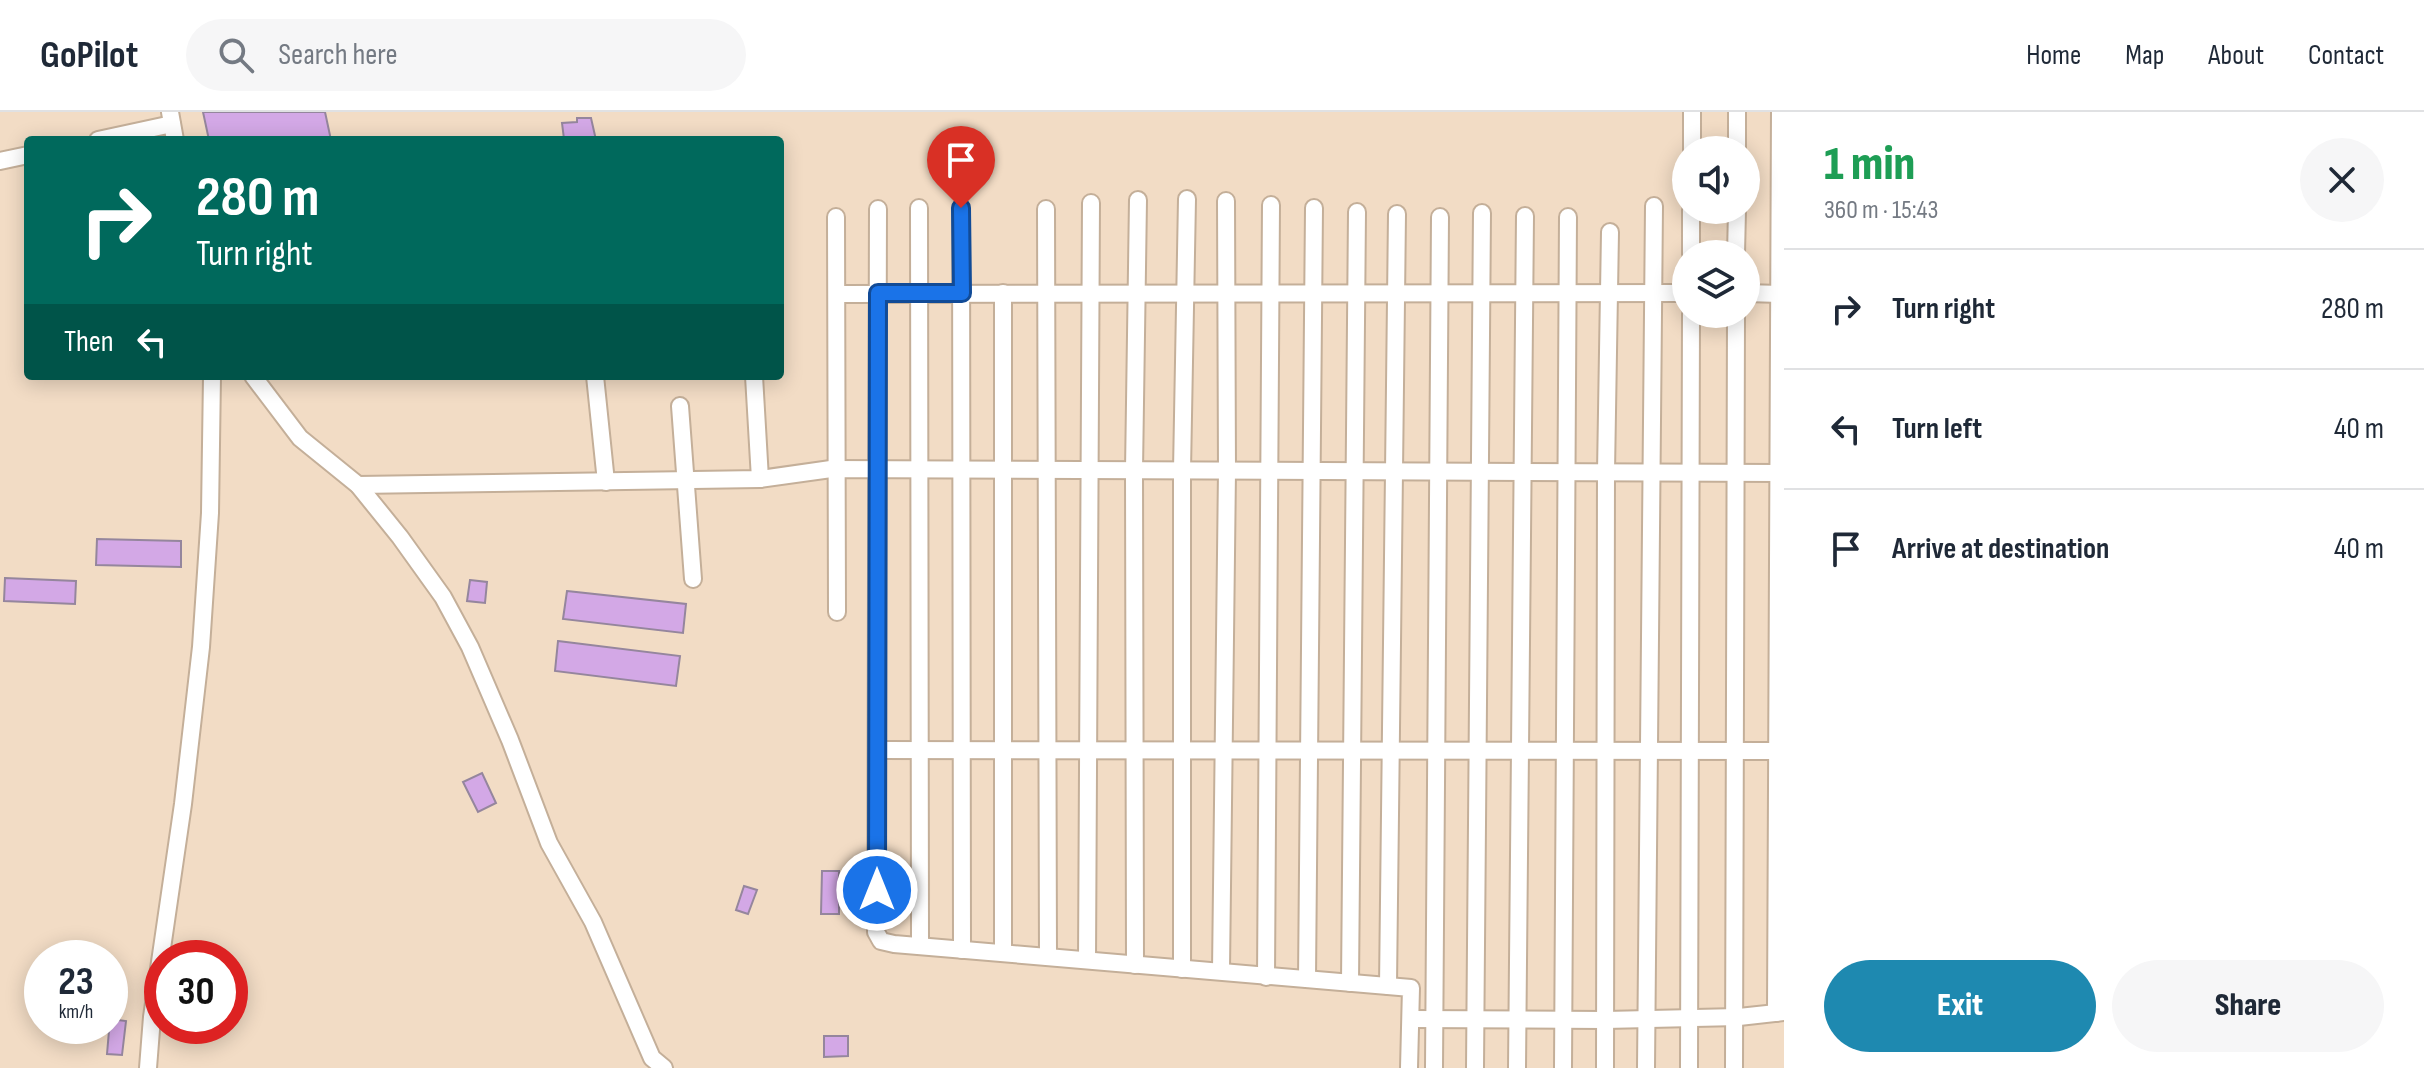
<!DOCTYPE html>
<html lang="en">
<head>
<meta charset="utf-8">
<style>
  :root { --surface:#fff; --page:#f6f6f7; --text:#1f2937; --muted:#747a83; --line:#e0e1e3; --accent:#1e89b0 }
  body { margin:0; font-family:"Sofia Sans Condensed",sans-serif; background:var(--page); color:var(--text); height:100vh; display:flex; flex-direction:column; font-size:30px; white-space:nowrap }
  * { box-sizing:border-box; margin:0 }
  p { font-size:26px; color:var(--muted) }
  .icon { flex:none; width:44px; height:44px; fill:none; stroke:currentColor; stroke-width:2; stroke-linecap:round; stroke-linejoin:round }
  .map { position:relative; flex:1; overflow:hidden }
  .panel { display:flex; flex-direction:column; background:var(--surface); width:640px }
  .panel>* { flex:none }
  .hud { position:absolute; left:24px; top:24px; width:760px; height:244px; border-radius:8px; box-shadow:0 4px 20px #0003; background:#00695c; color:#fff; overflow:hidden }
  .tools { position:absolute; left:1672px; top:24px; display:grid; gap:16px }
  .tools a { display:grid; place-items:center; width:88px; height:88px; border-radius:50%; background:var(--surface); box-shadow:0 4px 20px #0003; font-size:40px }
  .speed { position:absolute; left:24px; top:828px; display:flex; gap:16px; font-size:40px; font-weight:700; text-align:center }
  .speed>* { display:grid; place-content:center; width:104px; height:104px; border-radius:50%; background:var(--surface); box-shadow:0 4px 20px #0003; line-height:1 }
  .speed small { font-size:20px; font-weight:400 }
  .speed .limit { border:12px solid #d22; background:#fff; color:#111 }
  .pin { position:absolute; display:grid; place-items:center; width:68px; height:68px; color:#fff; margin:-82px -34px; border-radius:50% 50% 50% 0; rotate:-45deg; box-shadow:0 0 8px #0007 }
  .pin .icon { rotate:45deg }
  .me { position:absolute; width:88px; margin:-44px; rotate:0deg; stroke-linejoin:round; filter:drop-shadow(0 0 6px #0008) }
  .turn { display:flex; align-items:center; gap:28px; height:168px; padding:0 40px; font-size:36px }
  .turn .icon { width:104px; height:104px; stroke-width:2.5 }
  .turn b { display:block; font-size:56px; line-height:68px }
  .then { display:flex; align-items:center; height:76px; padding:0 40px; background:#0003; gap:16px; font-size:30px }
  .round { display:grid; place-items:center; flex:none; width:84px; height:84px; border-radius:42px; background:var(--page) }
  .overview { display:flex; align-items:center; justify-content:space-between; height:136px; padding:0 40px }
  h1 { font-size:48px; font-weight:800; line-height:60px; color:#1e9e55 }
  .primary-button { display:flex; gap:16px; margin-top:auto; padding:16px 40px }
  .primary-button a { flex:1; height:92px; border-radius:48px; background:var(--accent); color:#fff; font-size:32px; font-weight:800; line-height:92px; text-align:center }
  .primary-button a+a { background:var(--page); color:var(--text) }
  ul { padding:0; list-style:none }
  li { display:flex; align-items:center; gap:24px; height:120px; padding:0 40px; border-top:2px solid var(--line) }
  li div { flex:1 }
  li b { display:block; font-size:30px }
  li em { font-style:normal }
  header { display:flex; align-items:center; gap:48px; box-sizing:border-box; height:112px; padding:0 40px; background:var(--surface); border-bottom:2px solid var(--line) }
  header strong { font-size:38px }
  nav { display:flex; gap:44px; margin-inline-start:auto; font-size:28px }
  .search { width:560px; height:72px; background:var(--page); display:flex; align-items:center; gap:20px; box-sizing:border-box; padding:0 28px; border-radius:44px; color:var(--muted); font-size:30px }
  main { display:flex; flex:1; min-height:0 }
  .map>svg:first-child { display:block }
  .building { fill:#d3a8e6; stroke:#95869d; stroke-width:2 }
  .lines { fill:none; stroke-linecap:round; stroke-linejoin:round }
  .street-casing { stroke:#c4af99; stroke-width:20 }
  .street { stroke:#fff; stroke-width:16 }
  .route-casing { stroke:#114b97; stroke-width:20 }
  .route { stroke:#1a73e8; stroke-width:14 }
</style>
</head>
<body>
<header>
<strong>GoPilot</strong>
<div class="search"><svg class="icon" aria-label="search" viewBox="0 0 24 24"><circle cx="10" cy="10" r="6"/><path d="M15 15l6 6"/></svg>Search here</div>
<nav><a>Home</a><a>Map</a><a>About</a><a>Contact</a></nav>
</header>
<main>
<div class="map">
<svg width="1784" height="956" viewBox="0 0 1784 956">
  <rect width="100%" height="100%" fill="#f2dcc5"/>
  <g class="building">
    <polygon points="203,0 325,0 331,28 209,28"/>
    <polygon points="577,6 591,6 596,28 564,27 562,11 577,10"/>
    <polygon points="97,427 181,429 181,455 96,453"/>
    <polygon points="5,466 76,469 75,492 4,489"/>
    <polygon points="470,468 487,470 485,491 467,489"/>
    <polygon points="567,479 686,492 683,521 563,507"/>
    <polygon points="558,529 680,544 676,574 555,559"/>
    <polygon points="482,661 496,691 478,700 463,670"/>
    <polygon points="822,759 839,759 839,802 821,802"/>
    <polygon points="744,774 757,778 748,802 736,798"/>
    <polygon points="110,907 126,909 122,943 107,942"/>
    <polygon points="824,924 848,924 848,944 824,945"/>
  </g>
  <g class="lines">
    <g class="street-casing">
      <g id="street">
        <polyline points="170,0 175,28"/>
        <polyline points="98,28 172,12"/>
        <polyline points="1692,38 1692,0"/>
        <polyline points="1737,38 1737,0"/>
        <polyline points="0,49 28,43"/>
        <polyline points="919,96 920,834"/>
        <polyline points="961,96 962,838"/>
        <polyline points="878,97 876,820 881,829 894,832 1411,876 1409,956"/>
        <polyline points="1046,97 1048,845"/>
        <polyline points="836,105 837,500"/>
        <polyline points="1691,142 1691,98"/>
        <polyline points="1736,142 1737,98"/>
        <polyline points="1746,181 1784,182"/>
        <polyline points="837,182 1686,181"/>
        <polyline points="253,264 300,326 358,373 400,425 443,485 470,535 510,628 549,731 593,810 652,946 664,956"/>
        <polyline points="595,264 606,370"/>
        <polyline points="754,264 760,367"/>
        <polyline points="680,294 693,467"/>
        <polyline points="358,373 760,367 831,357 1784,361"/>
        <polyline points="877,638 1784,639"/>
        <polyline points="1003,841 1003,181"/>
        <polyline points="1087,848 1091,91"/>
        <polyline points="1135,853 1134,358 1138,88"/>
        <polyline points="1182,857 1182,358 1187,87"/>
        <polyline points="1221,858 1227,359 1226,89"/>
        <polyline points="1266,865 1271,93"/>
        <polyline points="1307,867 1314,96"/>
        <polyline points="1350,871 1357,100"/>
        <polyline points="1388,874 1397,102"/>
        <polyline points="1776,901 1780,0"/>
        <polyline points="1411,907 1605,908 1739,905 1784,900"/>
        <polyline points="148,956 152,905 183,692 201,535 210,401 212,264"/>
        <polyline points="1434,956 1440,105"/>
        <polyline points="1475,956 1482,101"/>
        <polyline points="1517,956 1525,104"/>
        <polyline points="1563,956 1568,105"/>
        <polyline points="1605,956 1606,360 1610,120"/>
        <polyline points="1646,956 1654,94"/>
        <polyline points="1689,956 1691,202"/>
        <polyline points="1734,956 1736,202"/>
      </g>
    </g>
    <use href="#street" class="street"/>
  </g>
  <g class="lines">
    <g class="route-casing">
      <polyline id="route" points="877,778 878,181 962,181 961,96"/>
    </g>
    <use href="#route" class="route"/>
  </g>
</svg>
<div class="tools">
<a><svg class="icon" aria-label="sound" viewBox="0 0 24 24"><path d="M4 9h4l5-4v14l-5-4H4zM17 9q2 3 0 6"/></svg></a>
<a><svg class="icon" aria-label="layers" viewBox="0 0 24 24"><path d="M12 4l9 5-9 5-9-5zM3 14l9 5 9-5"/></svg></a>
</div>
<div class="speed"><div>23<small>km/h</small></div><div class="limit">30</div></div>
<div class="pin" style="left:961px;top:96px;background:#d93025"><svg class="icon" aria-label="arrive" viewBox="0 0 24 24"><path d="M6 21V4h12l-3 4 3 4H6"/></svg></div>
<svg class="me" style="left:877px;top:778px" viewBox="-20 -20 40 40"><circle r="17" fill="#1a73e8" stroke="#fff" stroke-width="3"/><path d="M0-11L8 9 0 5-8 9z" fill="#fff"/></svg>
<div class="hud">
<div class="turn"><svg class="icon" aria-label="right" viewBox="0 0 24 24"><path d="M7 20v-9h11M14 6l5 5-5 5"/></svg><div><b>280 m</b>Turn right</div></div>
<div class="then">Then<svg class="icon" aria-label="left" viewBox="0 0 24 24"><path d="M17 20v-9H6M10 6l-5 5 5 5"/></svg></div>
</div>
</div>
<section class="panel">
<div class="overview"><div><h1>1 min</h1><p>360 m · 15:43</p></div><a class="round"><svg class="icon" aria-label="close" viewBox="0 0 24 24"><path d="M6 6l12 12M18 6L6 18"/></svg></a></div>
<ul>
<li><svg class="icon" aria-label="right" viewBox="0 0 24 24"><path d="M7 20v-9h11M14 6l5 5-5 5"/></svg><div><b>Turn right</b></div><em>280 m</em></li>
<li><svg class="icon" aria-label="left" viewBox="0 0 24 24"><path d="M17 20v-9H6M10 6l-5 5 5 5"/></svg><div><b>Turn left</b></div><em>40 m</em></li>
<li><svg class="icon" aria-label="arrive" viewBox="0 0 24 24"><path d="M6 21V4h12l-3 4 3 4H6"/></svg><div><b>Arrive at destination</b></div><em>40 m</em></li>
</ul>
<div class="primary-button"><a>Exit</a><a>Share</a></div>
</section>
</main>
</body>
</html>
